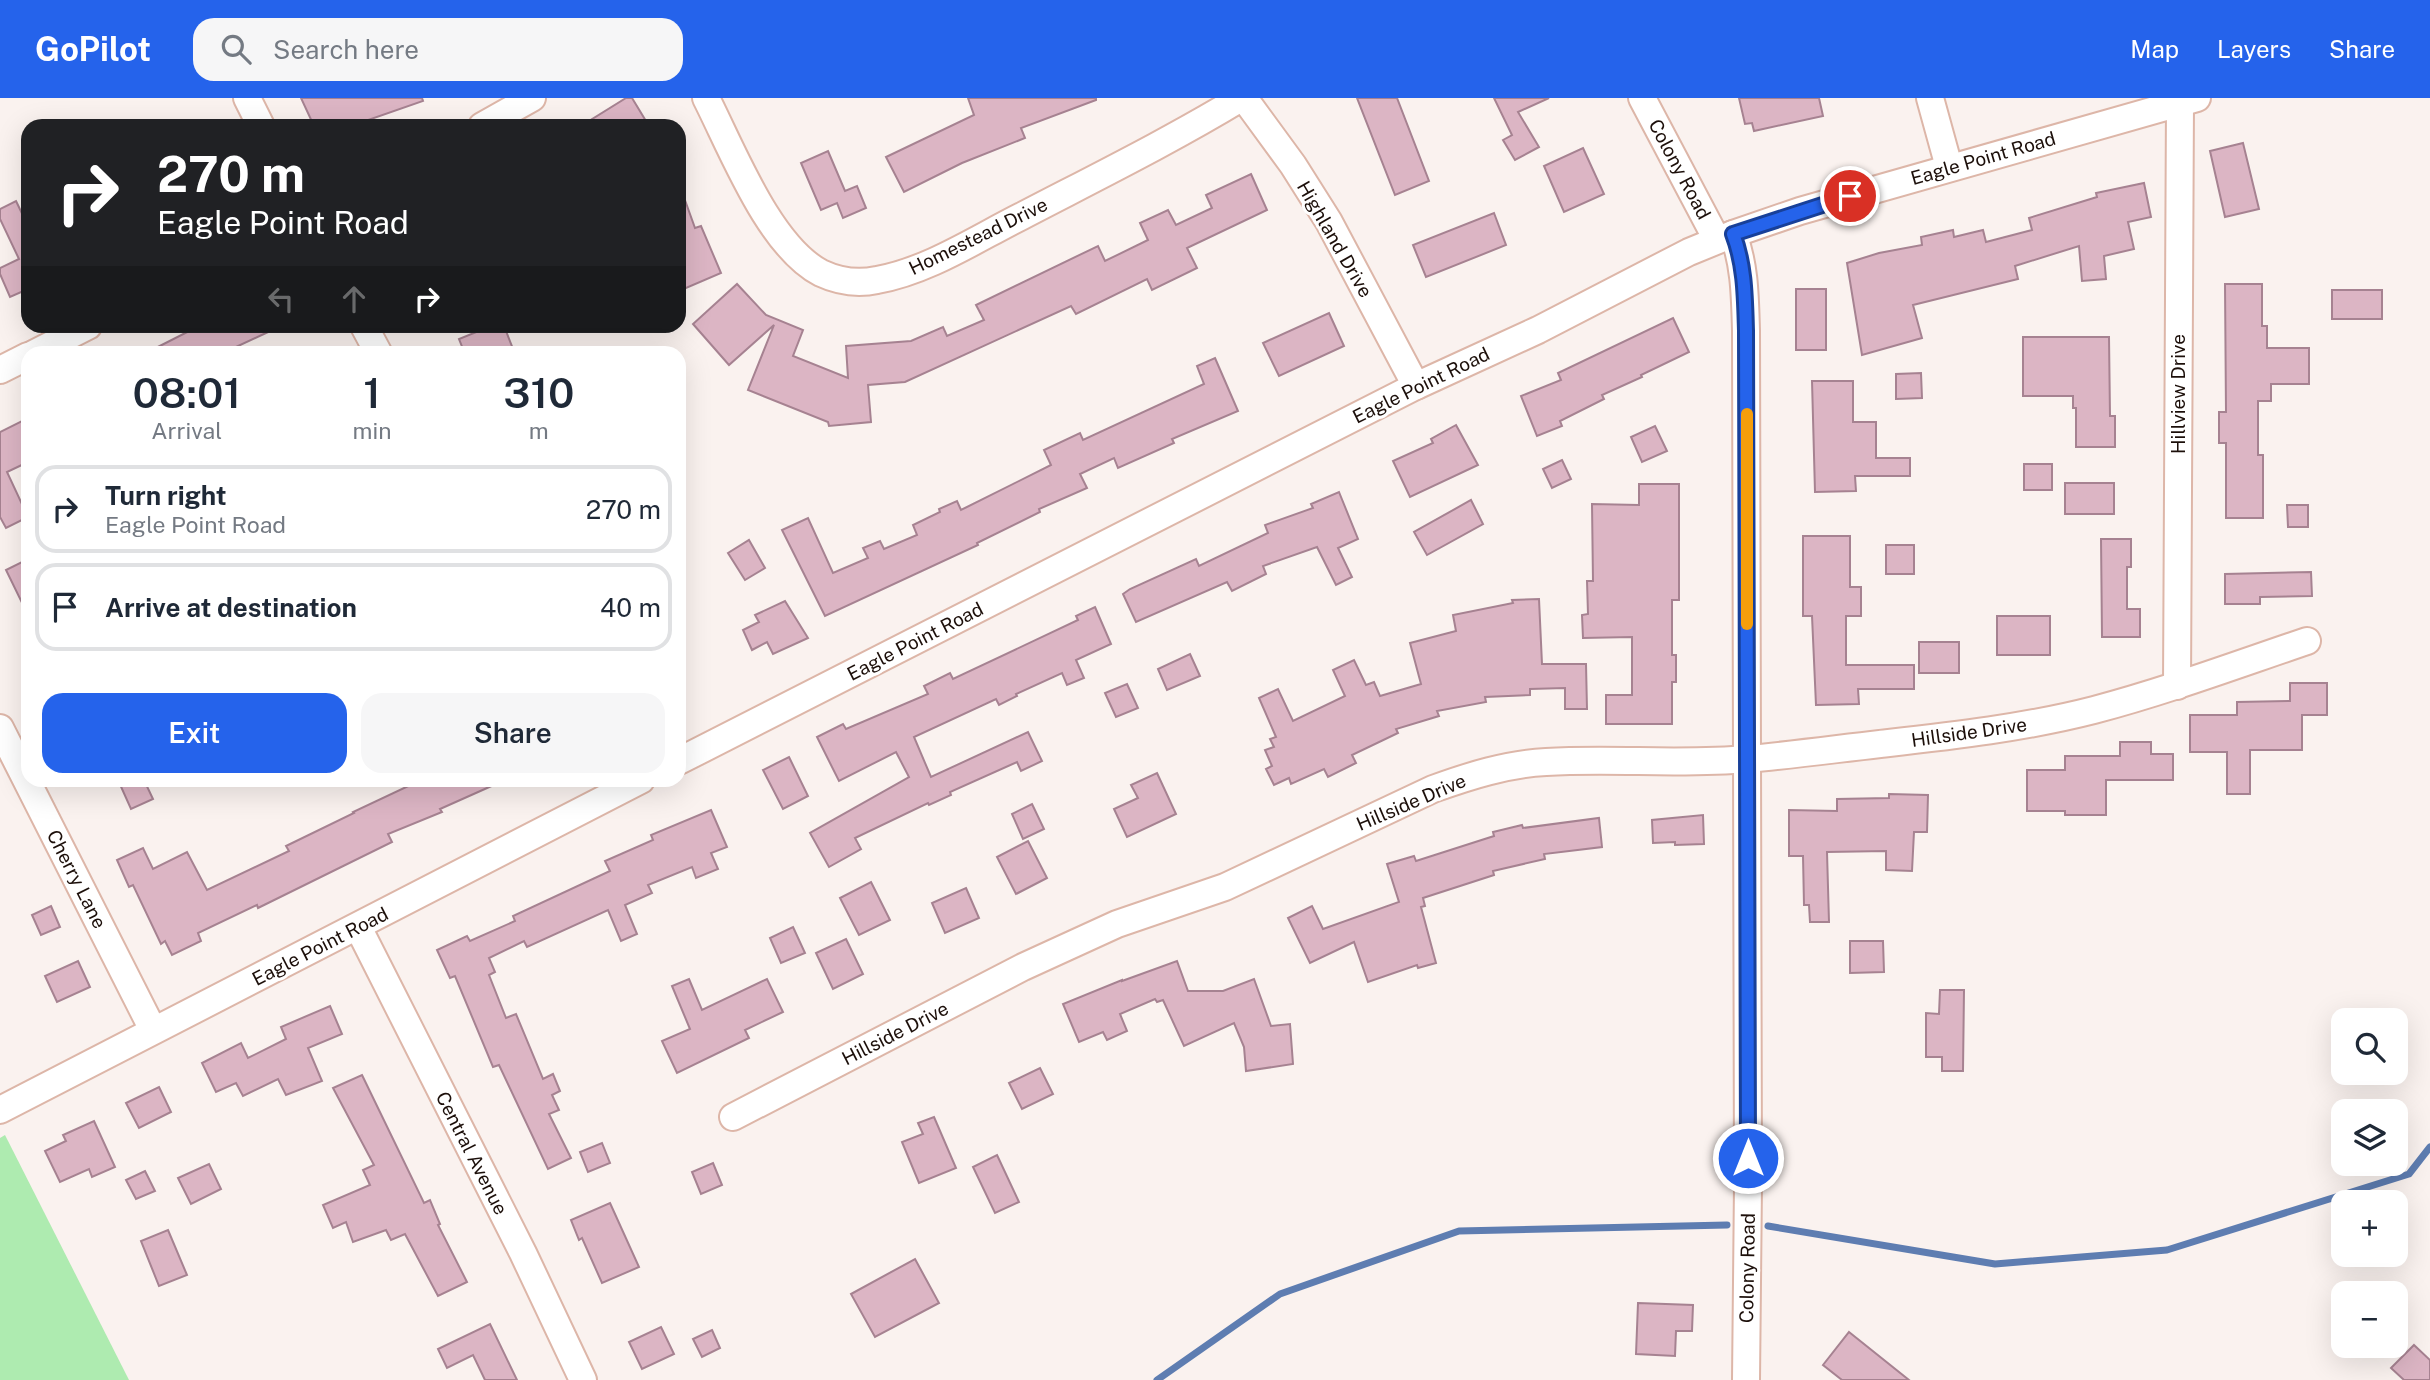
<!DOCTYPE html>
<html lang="en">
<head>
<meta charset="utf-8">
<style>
  :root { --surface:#fff; --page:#f6f6f7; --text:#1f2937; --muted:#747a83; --line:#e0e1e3; --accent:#2563eb }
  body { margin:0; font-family:"Public Sans",sans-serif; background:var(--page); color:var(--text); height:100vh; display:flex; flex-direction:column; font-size:26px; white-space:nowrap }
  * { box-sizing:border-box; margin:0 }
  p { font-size:23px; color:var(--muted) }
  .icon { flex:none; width:38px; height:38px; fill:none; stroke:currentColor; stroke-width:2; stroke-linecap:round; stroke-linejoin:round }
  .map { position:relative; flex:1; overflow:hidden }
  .details { position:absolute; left:21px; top:248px; width:665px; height:441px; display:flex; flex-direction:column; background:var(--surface); border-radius:21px; box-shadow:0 7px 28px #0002 }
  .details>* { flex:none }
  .banner { position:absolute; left:21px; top:21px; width:665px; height:214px; border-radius:21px; box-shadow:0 7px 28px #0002; background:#202124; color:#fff; overflow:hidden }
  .fabs { position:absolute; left:2331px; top:910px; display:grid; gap:14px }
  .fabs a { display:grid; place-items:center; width:77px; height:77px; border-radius:14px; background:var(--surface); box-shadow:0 7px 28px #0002; font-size:35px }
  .pin { position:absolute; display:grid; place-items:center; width:60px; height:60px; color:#fff; margin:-30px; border:4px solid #fff; border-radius:50%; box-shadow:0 2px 7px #0007 }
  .me { position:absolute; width:77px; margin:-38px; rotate:0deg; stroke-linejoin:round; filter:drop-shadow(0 0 5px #0008) }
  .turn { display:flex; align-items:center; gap:24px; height:147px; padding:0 21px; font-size:32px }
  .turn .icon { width:91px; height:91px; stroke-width:2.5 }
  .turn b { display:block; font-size:49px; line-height:60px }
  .lanes { display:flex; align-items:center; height:66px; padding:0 21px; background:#0003; justify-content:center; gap:35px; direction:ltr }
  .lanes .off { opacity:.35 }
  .eta { display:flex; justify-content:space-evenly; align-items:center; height:119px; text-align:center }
  .eta b { font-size:42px; font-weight:600; line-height:49px }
  .primary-button { display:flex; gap:14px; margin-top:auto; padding:14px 21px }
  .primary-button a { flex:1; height:80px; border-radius:21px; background:var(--accent); color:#fff; font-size:28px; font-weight:600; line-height:80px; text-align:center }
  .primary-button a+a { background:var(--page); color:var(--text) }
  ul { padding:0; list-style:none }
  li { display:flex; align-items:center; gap:21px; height:88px; margin:0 14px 10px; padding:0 7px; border:4px solid var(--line); border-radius:21px }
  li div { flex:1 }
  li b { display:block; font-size:26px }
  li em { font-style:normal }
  header { display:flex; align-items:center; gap:42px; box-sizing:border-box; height:98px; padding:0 35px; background:var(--accent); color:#fff }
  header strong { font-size:33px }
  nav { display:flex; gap:38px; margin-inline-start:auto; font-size:24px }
  .search { width:490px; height:63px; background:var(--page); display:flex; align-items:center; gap:18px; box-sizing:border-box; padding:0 24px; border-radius:21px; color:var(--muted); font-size:26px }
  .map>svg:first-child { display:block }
  .green { fill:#aeebb0 }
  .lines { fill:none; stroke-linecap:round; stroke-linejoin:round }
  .stream { stroke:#5e7db1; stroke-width:7 }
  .building { fill:#dcb5c4; stroke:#a68291; stroke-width:2 }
  .minor-casing { stroke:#ddb6a8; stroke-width:30 }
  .minor { stroke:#fff; stroke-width:26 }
  .route-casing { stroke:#184099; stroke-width:18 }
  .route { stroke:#2563eb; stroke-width:12 }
  .slow { stroke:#f59e0b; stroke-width:12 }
  .labels { text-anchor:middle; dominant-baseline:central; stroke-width:6; stroke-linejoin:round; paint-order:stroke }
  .street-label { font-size:19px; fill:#1c0f0a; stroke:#fff }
</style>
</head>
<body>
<header>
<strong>GoPilot</strong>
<div class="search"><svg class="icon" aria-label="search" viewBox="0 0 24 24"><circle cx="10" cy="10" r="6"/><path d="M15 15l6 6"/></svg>Search here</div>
<nav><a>Map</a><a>Layers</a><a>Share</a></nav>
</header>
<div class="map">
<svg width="2430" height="1282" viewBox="0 0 2430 1282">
  <rect width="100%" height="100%" fill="#faf2ef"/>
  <polygon class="green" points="5,1037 129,1282 0,1282 0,1040"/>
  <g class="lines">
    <g class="stream">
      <polyline points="1768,1128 1995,1166 2167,1152 2409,1076 2430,1049"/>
      <polyline points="1157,1282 1280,1196 1459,1133 1727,1127"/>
    </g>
  </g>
  <g class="building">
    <polygon points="301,0 422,0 423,3 351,28 314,28"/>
    <polygon points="626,0 632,0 649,28 581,28"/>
    <polygon points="968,0 1096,0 1096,2 1021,30 1025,40 962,65 904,94 886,59 974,17"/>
    <polygon points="1357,0 1397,0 1429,83 1395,97"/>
    <polygon points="1494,0 1549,0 1518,14 1539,49 1515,62 1503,42 1512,37"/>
    <polygon points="1739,0 1819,0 1823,18 1754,33 1752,25 1745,26"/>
    <polygon points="2243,45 2259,111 2225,119 2210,53"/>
    <polygon points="1583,50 1604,96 1564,114 1544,68"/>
    <polygon points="828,53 845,93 857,88 866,110 843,120 837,105 821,112 801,65"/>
    <polygon points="1251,76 1267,112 1187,150 1197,170 1152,192 1147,181 1076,216 1071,208 905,284 868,287 871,324 829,328 828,324 748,292 774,227 729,267 693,226 737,186 766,217 803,232 793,258 848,280 846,248 911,243 943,229 947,238 984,222 976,207 1098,148 1105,163 1148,142 1140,125 1168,112 1176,127 1212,110 1206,97"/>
    <polygon points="2144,85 2151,119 2128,124 2134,151 2104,158 2106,181 2082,183 2079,148 2015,168 2018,181 1913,207 1922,240 1862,257 1847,165 1879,155 1922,147 1921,139 1953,132 1954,139 1983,132 1986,144 2032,132 2029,120 2097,99 2096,95"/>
    <polygon points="681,91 695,130 701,128 721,175 679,193 679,92"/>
    <polygon points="16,103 28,128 28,191 10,199 0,176 0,170 19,161 0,121 0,111"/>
    <polygon points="1494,115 1506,147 1426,179 1413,147"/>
    <polygon points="2225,186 2262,186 2262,228 2267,228 2267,250 2309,250 2309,286 2271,286 2271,303 2258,303 2258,357 2263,357 2263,420 2226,420 2226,345 2219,345 2219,314 2226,314"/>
    <rect x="1796" y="191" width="30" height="61"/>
    <rect x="2332" y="192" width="50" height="29"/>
    <polygon points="1329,215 1344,248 1279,278 1263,245"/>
    <polygon points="1673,220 1689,254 1641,277 1642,279 1602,297 1604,301 1560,323 1562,328 1537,338 1521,298 1561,282 1558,275"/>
    <polygon points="199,228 281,228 221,256 144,256"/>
    <polygon points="491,228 504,228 515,256 465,256 459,241"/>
    <polygon points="2023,239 2109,239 2110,318 2115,318 2115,349 2076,349 2076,310 2073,310 2073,298 2023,298"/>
    <polygon points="1215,260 1238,313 1172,341 1174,345 1118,370 1114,360 1080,376 1087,390 1039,411 1040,414 977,445 978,447 825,518 782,432 808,420 833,475 868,460 863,450 880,443 884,451 917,437 913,427 940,414 939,411 957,403 961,412 1051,367 1044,352 1080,335 1083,342 1204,286 1197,268"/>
    <polygon points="1921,275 1922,300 1896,301 1896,276"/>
    <polygon points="1812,283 1853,283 1853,324 1876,324 1876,360 1910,360 1910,378 1855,378 1856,393 1815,394"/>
    <polygon points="28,320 28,364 7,374 28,419 6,430 0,419 0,334"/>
    <polygon points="1456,327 1478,367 1410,399 1393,363 1433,345 1431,341"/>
    <polygon points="1655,328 1667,353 1642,364 1631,339"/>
    <polygon points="1562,362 1571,381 1552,390 1543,371"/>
    <rect x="2024" y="366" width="28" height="26"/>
    <rect x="2065" y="385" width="49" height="31"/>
    <polygon points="1639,386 1679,386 1679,502 1672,502 1672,557 1676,557 1676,584 1672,584 1672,626 1606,626 1606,597 1632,597 1632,539 1583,540 1582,517 1588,516 1587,483 1593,483 1592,406 1639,407"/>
    <polygon points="1339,394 1358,441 1338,450 1352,479 1336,487 1317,449 1263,468 1266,476 1232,493 1227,484 1136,524 1123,496 1130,491 1196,461 1199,468 1268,435 1265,427 1313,410 1311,406"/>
    <polygon points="1471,402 1483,426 1427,457 1414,434"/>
    <polygon points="2287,407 2308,407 2308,429 2288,429"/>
    <polygon points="1803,438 1850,438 1850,489 1861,489 1861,518 1846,518 1846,567 1914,567 1914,591 1858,591 1859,606 1816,607 1812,518 1803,518"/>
    <polygon points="2101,441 2131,441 2131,469 2127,469 2127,511 2140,511 2140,539 2102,539"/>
    <polygon points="749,442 765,470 745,482 728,455"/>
    <rect x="1886" y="447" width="28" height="29"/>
    <polygon points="28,461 28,517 6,472"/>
    <polygon points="2311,474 2312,498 2260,499 2260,506 2225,506 2225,476"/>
    <polygon points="1539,501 1542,566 1586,566 1587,611 1565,611 1565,590 1530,591 1530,597 1485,599 1486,604 1437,613 1439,618 1396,631 1398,635 1352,657 1356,665 1328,679 1324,671 1291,686 1289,680 1274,687 1266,671 1272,668 1265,652 1274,649 1270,641 1276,639 1259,600 1278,591 1293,623 1345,598 1333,572 1354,562 1366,587 1374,584 1380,598 1421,586 1410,545 1456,533 1453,517 1513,505 1512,502"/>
    <polygon points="785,503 808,540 773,556 767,544 752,552 743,532 759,524 755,517"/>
    <polygon points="1095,509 1111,546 1076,562 1084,580 1067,587 1062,575 1016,596 1017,598 999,607 996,601 914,639 931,679 1028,634 1042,663 1021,673 1017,664 950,694 951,697 929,707 928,705 855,740 861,751 829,769 810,735 909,679 896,654 839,683 817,639 843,626 846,631 928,596 924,588 950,575 953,581 1078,522 1076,518"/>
    <rect x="1997" y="518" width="53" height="39"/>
    <rect x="1919" y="544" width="40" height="31"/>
    <polygon points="1190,556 1200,578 1167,592 1158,571"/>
    <polygon points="2290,585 2327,585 2327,617 2302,617 2302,652 2250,652 2250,696 2227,696 2227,654 2190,654 2190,617 2237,617 2237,604 2290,603"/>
    <polygon points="1127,586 1138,610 1116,619 1105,595"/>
    <polygon points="2120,644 2151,644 2151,656 2173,656 2173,682 2106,682 2106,717 2065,717 2065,713 2027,713 2027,672 2065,672 2065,658 2120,658"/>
    <polygon points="789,659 808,698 783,711 763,672"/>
    <polygon points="1157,675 1176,716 1127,739 1114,711 1138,700 1131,687"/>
    <polygon points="118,682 144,682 153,701 131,711"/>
    <polygon points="421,682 505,682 440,711 442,714 388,736 392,744 258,810 257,807 198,835 201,843 172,857 165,843 161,846 133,787 129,789 117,762 143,750 153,771 187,754 207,792 289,753 286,748 354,715 353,714"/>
    <polygon points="1889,696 1928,697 1927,734 1914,734 1912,773 1886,772 1886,753 1827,754 1829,824 1810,824 1809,807 1804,807 1803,758 1789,758 1789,712 1837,713 1837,701 1889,700"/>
    <polygon points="1032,706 1044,731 1023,741 1012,716"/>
    <polygon points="711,712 727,749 711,755 718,771 696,780 692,769 648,787 652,795 625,807 637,836 621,843 608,812 527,849 524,843 489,860 495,874 489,877 506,920 516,916 543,981 553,976 560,993 552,997 559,1012 549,1016 571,1060 548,1071 499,967 493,969 455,878 450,880 437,852 467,838 470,843 515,823 513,818 610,773 605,763 653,742 651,737"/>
    <polygon points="1703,717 1704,746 1675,747 1675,744 1653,745 1652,722"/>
    <polygon points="1599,720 1602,749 1544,756 1545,761 1493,773 1494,777 1423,800 1425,808 1421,809 1436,865 1418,870 1417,867 1368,884 1354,844 1310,865 1288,820 1312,808 1323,831 1399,804 1387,766 1414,758 1416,763 1494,738 1493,734 1522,727 1523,730"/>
    <polygon points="1028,743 1047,780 1016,796 997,759"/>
    <polygon points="871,784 890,822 859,837 840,800"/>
    <polygon points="966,790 979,820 945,835 932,805"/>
    <polygon points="51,808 60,829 41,837 32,817"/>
    <polygon points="793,829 805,855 781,865 770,840"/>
    <polygon points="846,841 863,876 833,891 816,855"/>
    <polygon points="1850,843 1883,843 1884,874 1850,875"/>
    <polygon points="78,863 90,889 57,904 45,878"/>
    <polygon points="1177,863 1188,893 1223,893 1254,881 1271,928 1290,926 1293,966 1246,973 1244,949 1234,925 1184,948 1163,902 1157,904 1155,901 1120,916 1127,933 1107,942 1103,934 1079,944 1063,906 1122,882 1122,883"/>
    <polygon points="689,881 702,912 767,881 783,914 745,932 749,940 677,975 662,943 690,931 672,888"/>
    <polygon points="1940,892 1964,892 1963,973 1942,973 1942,959 1926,959 1926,915 1939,916"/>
    <polygon points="330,908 342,936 308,950 322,983 286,997 278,981 243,998 236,985 216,994 202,965 241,945 248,960 286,941 281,929"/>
    <polygon points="1040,970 1053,996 1022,1011 1009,985"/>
    <polygon points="362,977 424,1105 430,1102 440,1126 438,1127 467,1184 438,1198 405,1136 391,1142 386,1132 353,1144 346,1124 333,1130 323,1107 370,1087 363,1072 374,1067 333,990"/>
    <polygon points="159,989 171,1014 139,1030 126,1005"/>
    <polygon points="934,1019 956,1070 919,1085 902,1044 923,1036 918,1025"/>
    <polygon points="94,1023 115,1069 92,1079 89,1071 60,1084 45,1053 66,1043 63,1037"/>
    <polygon points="602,1045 610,1065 588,1074 580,1054"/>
    <polygon points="997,1057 1019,1104 995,1115 973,1069"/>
    <polygon points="713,1065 722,1087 701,1096 692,1074"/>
    <polygon points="209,1066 221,1091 191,1106 178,1080"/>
    <polygon points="145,1073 155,1093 136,1101 126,1082"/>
    <polygon points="610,1105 639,1169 602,1185 582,1140 579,1142 571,1122"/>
    <polygon points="168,1132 187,1177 159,1188 141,1143"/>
    <polygon points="915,1161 939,1205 875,1239 851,1196"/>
    <polygon points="1638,1205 1693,1207 1692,1233 1676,1233 1675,1258 1636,1256"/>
    <polygon points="490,1226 517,1282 485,1282 473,1257 447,1270 438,1251"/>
    <polygon points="661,1229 674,1256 642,1271 629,1244"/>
    <polygon points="712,1232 720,1250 702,1259 693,1241"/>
    <polygon points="1849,1234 1909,1282 1842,1282 1823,1267"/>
    <polygon points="2414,1247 2430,1262 2430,1282 2404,1282 2391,1270"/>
  </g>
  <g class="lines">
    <g class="minor-casing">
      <g id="minor">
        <polyline points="247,0 261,28"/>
        <path d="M 706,0 C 732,51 769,148 821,175 C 838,183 858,186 877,182 C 928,173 976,141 1022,118 C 1095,80 1170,43 1241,0"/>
        <polyline points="1244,0 1293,67 1329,124 1416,288"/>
        <polyline points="1642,0 1717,142"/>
        <polyline points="1930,0 1949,69"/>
        <polyline points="482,28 532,0"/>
        <path d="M 1733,136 C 1745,167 1745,200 1746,233 L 1748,1086 L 1746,1282"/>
        <polyline points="364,228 379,256"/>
        <polyline points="33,256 88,228"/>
        <polyline points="0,272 28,258"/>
        <polyline points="2177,588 2180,5"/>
        <polyline points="0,630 153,932"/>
        <polyline points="679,663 1416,288 1538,232 1689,154 1733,136 1800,113 2197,0"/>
        <polyline points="358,829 523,1155 583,1282"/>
        <polyline points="0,1012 641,682"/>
        <path d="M 733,1019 L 1023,869 L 1117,826 L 1225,789 L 1433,691 C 1469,678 1507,666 1546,664 C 1613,660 1681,667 1748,661 C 1792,657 1836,651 1880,646 C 1951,638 2024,630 2094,612 C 2166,593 2236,567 2307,543"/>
      </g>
    </g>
    <use href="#minor" class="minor"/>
  </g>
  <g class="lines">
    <g class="route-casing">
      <path id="route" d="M 1748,1060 L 1746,233 C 1745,200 1745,167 1733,136 L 1850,98"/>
    </g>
    <use href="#route" class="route"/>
    <polyline class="slow" points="1747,316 1747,526"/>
  </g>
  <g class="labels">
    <g class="street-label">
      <text transform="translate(1983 60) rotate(-16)">Eagle Point Road</text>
      <text transform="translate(1680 71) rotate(62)">Colony Road</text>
      <text transform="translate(978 138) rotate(-26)">Homestead Drive</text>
      <text transform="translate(1335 141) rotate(60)">Highland Drive</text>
      <text transform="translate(1421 287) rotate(-26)">Eagle Point Road</text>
      <text transform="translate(2178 296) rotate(-90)">Hillview Drive</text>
      <text transform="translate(915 543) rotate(-27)">Eagle Point Road</text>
      <text transform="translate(1969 634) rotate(-8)">Hillside Drive</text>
      <text transform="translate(1411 704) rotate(-23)">Hillside Drive</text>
      <text transform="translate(77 781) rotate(63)">Cherry Lane</text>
      <text transform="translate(320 848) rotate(-27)">Eagle Point Road</text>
      <text transform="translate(895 935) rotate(-27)">Hillside Drive</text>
      <text transform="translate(472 1055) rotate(63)">Central Avenue</text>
      <text transform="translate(1747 1170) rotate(-89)">Colony Road</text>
    </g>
  </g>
</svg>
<div class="fabs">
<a><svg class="icon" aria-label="search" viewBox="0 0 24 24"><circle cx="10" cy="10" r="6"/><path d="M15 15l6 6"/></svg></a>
<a><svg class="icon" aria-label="layers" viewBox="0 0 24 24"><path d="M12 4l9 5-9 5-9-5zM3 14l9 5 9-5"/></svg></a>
<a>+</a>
<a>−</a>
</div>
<div class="pin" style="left:1850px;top:98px;background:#d93025"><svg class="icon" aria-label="arrive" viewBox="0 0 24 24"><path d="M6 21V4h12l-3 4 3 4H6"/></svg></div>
<svg class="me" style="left:1748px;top:1060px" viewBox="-20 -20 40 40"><circle r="17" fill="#2563eb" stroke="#fff" stroke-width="3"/><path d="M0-11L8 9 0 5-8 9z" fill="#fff"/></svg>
<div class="banner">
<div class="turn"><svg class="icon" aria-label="right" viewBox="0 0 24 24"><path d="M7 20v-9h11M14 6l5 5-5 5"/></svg><div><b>270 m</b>Eagle Point Road</div></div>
<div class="lanes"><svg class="icon off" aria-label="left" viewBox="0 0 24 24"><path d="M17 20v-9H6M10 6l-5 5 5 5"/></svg><svg class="icon off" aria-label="ahead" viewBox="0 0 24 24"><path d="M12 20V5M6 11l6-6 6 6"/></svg><svg class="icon" aria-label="right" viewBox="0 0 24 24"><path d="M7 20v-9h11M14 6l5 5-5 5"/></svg></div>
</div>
<section class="details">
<div class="eta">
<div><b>08:01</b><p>Arrival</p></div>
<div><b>1</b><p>min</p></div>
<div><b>310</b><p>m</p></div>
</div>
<ul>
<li><svg class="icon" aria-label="right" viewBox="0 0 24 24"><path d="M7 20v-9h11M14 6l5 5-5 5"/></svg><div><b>Turn right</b><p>Eagle Point Road</p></div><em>270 m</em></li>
<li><svg class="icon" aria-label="arrive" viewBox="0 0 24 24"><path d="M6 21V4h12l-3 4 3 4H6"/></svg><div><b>Arrive at destination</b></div><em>40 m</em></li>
</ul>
<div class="primary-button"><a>Exit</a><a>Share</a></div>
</section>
</div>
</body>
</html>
